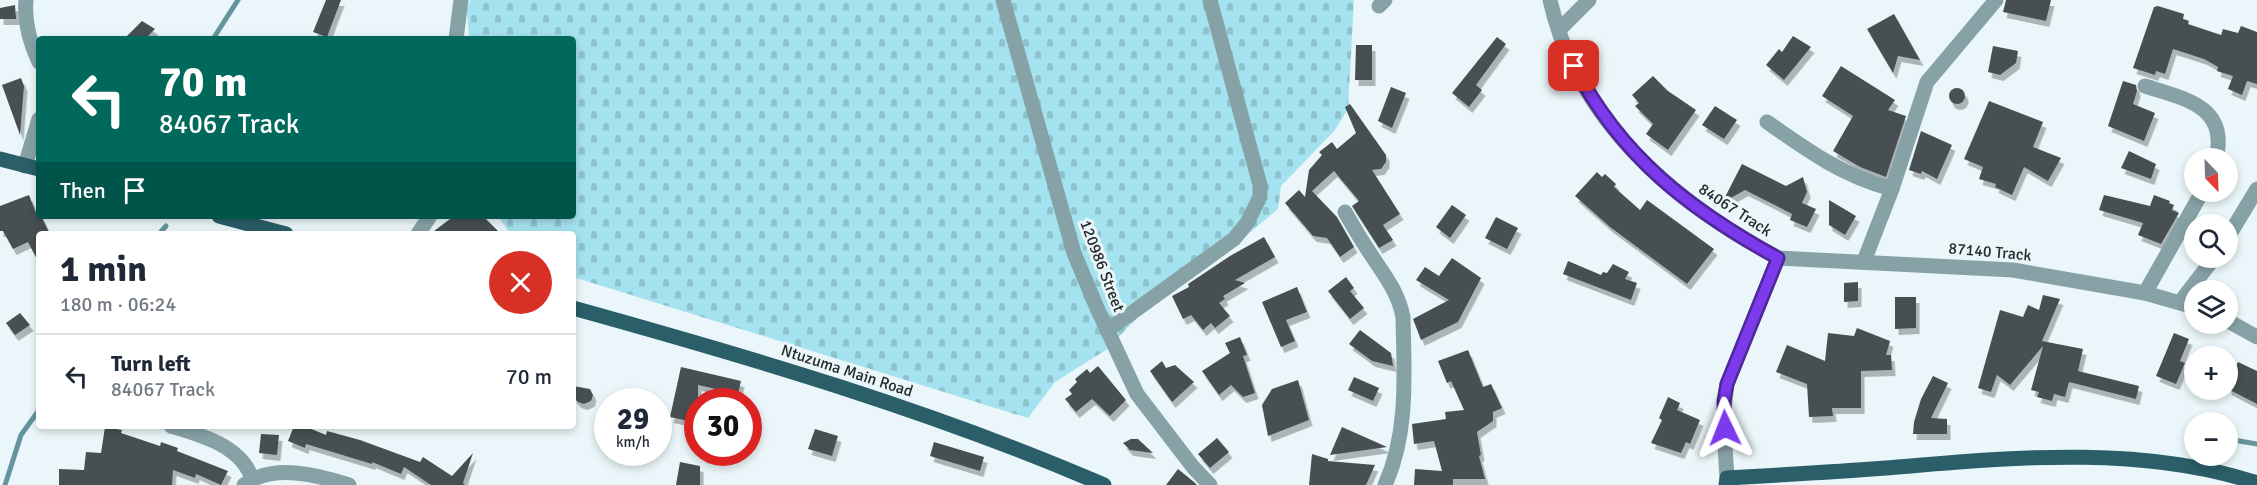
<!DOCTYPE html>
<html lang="en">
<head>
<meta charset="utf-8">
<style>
  :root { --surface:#fff; --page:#f6f6f7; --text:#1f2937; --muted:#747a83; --line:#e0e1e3 }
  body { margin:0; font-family:Signika,sans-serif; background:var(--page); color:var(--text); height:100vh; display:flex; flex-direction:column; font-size:22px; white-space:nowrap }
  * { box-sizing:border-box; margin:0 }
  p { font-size:20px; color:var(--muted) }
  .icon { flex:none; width:33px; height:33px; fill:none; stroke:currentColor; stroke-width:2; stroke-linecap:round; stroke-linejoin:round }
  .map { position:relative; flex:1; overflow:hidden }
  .sheet { position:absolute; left:36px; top:231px; width:540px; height:198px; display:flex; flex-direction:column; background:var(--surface); border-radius:6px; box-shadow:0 3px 9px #0003 }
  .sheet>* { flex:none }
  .banner { position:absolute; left:36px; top:36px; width:540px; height:183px; border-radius:6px; box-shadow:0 3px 9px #0003; background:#00695c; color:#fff; overflow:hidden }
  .needle { width:39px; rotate:157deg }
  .fabs { position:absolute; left:2184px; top:148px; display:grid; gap:12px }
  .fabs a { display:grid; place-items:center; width:54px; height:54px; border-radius:50%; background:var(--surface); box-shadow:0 3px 9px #0003; font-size:30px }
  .speed { position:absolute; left:594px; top:388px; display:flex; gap:12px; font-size:30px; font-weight:700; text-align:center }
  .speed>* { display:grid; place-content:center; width:78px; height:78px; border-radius:50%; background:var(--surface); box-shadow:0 3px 9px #0003; line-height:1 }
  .speed small { font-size:15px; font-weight:400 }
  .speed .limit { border:9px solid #d22; background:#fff; color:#111 }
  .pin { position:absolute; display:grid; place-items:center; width:51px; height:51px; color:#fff; margin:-26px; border-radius:12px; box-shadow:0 3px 9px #0006 }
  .me { position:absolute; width:66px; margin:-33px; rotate:358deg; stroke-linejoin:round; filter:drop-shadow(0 0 4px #0008) }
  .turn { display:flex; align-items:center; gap:21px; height:126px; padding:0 24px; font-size:27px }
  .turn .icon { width:78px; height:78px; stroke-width:2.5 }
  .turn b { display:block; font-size:42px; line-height:51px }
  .then { display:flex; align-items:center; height:57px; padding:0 24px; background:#0003; gap:12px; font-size:22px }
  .round { display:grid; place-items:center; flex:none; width:63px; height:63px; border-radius:32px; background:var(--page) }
  .summary { display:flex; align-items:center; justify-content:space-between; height:102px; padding:0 24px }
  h1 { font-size:36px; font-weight:700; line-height:45px }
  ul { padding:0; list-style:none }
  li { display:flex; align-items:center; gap:18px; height:84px; padding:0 24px; border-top:2px solid var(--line) }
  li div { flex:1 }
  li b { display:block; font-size:22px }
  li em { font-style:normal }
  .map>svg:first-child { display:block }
  .cemetery { fill:url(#cemetery-stones) }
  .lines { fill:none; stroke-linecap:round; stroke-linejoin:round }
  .stream { stroke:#65949e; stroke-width:5 }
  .building { fill:#465052; filter:url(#shadow) }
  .minor { stroke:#87a2a7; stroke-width:15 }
  .major { stroke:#2a5e68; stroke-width:15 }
  .route-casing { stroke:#51269a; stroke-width:15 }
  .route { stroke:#7c3aed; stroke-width:10 }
  .labels { text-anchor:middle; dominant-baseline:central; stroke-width:6; stroke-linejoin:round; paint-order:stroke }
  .street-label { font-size:16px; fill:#24292a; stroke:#eaf6f9 }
</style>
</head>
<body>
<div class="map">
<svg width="2257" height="485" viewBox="0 0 2257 485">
  <defs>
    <pattern id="cemetery-stones" width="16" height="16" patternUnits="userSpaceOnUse" patternTransform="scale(1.5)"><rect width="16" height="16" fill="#a5e2ef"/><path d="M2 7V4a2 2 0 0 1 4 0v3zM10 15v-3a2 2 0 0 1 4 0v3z" fill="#8ec2cd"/></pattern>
    <filter id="shadow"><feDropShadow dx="3.5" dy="6" stdDeviation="0" flood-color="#0004"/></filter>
  </defs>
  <rect width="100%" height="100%" fill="#eaf6f9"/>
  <polygon class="cemetery" points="470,0 1354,0 1348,109 1335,130 1281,186 1278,209 1211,265 1140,315 1106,350 1055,382 1028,418 573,277 573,234 510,234 498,216 573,216 573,39 469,39 467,10"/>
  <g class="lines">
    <g class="stream">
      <polyline points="213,39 238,0"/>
      <polyline points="159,234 166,226"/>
      <polyline points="2228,439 2257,444"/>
      <polyline points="5,485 21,435 39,410"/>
    </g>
  </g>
  <g class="building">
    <polygon points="326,0 341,0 327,37 313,32"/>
    <polygon points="2006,0 2051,0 2046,21 2003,12"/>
    <polygon points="15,5 16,19 0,19 0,8"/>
    <polygon points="2158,6 2184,14 2183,19 2189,21 2188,24 2221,35 2223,29 2238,33 2241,26 2257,32 2257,84 2247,81 2242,95 2228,89 2233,76 2217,71 2218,67 2204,59 2173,49 2165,74 2156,71 2155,75 2133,68 2154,7"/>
    <polygon points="1894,14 1920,60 1898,56 1893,73 1867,29"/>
    <polygon points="142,21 155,29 145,39 124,39"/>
    <polygon points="1793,36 1811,47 1784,80 1766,65 1779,49 1782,52"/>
    <polygon points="1497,37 1506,44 1476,85 1482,90 1469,107 1452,93"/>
    <polygon points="1356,45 1372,45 1372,80 1355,80"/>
    <polygon points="1993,46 2018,51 2016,63 2000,75 1988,72"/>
    <polygon points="1841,66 1895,100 1888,110 1906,116 1886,177 1860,167 1833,151 1853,116 1822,96"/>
    <polygon points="1653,76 1668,91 1696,110 1668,150 1646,134 1653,124 1635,106 1639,103 1632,95"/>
    <polygon points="21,78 24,86 20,135 2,85"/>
    <polygon points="2123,81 2136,85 2137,91 2133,104 2155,113 2144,141 2108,126"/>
    <polygon points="1391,87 1406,93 1392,128 1378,121"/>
    <circle cx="1957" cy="96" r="8"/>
    <polygon points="1989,101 2043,122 2033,147 2061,158 2048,181 2024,167 2012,195 1995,187 1996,184 1979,179 1983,167 1964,159"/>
    <polygon points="1350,104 1386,155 1386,162 1381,169 1372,170 1400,214 1383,225 1393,240 1379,248 1352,206 1359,201 1334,171 1312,191 1337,217 1354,247 1340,257 1327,238 1313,236 1285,203 1299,190 1305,197 1309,170 1322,155 1319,152 1332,142 1337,149 1356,133 1345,107"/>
    <polygon points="1715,106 1737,120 1724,139 1702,125"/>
    <polygon points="1921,131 1952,145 1937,179 1922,171 1921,174 1909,170"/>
    <polygon points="2129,151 2156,164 2151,179 2121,168"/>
    <polygon points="1742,164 1786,186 1803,177 1807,192 1802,203 1816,209 1807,227 1790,220 1792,214 1745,190 1722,203"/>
    <polygon points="1597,172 1602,177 1605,174 1616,184 1614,187 1640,210 1647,200 1714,249 1687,284 1610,227 1575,196"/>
    <polygon points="29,195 36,213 39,212 50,234 39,234 39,263 28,242 13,249 3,231 0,231 0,206"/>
    <polygon points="2104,195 2150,206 2154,195 2170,201 2169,203 2174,205 2172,210 2179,213 2161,244 2138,235 2143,223 2099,210"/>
    <polygon points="1829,200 1856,216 1845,235 1829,225"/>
    <polygon points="1452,205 1466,215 1450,238 1436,227"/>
    <polygon points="454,216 483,216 501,234 430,234"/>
    <polygon points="1496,217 1518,228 1507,249 1485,238"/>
    <polygon points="1264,237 1275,257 1235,280 1245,283 1223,296 1225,299 1219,303 1230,316 1215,328 1211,323 1203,330 1191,315 1183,319 1172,296 1189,287 1188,284 1230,256"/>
    <polygon points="1452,258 1481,278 1458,322 1421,340 1413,319 1449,300 1416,280 1425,267 1439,276"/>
    <polygon points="1568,261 1601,275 1603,272 1607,273 1613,264 1629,272 1625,279 1637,283 1631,300 1563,274"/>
    <polygon points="1346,277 1354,288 1350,291 1364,308 1350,319 1328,291"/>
    <polygon points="1858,282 1858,301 1844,302 1844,283"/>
    <polygon points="1297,287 1307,312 1286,320 1295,341 1281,347 1262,302"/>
    <polygon points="2043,295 2060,299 2042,341 2083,349 2078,371 2139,386 2136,399 2069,382 2065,397 2054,394 2052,401 2037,397 2039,392 2031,390 2043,346 2010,385 1997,375 1991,392 1978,388 2000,310 2023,317 2028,305 2039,310"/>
    <polygon points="1895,297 1916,297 1916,328 1895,329"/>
    <polygon points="20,313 30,325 15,335 6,323"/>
    <polygon points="1857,328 1890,341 1886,355 1891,355 1892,370 1861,371 1861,408 1832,408 1833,416 1809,417 1807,384 1776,372 1787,345 1825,361 1828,333 1854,336"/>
    <polygon points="1360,330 1391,353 1393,366 1372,361 1349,344"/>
    <polygon points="2174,333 2189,339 2180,361 2185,363 2176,384 2156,376"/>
    <polygon points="1240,337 1247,355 1243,356 1255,393 1243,397 1231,385 1219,395 1202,371 1230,353 1225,343"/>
    <polygon points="1468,350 1483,387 1491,384 1502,408 1493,412 1493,421 1477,432 1481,455 1479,456 1485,479 1453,479 1453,485 1414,485 1415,469 1442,471 1434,441 1414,444 1412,424 1446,419 1445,412 1464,410 1451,381 1447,383 1438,361"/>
    <polygon points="1162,361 1166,368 1175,365 1194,382 1172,402 1150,371"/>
    <polygon points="2238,362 2257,371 2257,404 2228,389 2228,383"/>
    <polygon points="1098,366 1126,400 1110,416 1092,399 1076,412 1065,399 1072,394 1069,390 1077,382 1075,379 1087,369 1090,373"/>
    <polygon points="681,367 741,381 738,394 698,385 698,423 670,417"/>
    <polygon points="1933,376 1948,383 1931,418 1947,419 1947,434 1913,434 1914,422 1921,399"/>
    <polygon points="1354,377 1379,388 1373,401 1348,390"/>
    <polygon points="1298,380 1309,420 1268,436 1262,405 1272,389"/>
    <polygon points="573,386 590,389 593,395 591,401 584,404 578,402 573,397"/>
    <polygon points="1668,397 1680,403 1677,410 1700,420 1690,444 1686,442 1681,453 1651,443 1662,420 1659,418"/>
    <polygon points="294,426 304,426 326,435 327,431 360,440 420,462 423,457 452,476 473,453 463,483 465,485 431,485 404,467 401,474 372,462 372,464 306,444 305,448 288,441"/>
    <polygon points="105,427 122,430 121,433 160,446 161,442 178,448 177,451 228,471 221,485 196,474 195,478 173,470 172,485 59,485 59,469 84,470 86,452 101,453"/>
    <polygon points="1342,427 1387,447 1330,455"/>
    <polygon points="815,429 838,436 832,456 808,449"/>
    <polygon points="261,434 279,435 277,455 259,453"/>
    <polygon points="1217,438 1229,452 1210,468 1198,454"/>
    <polygon points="1131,439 1138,439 1153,453 1130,450 1123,443"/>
    <polygon points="934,442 984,457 980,471 930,456"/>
    <polygon points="1312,454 1328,459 1328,461 1375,465 1366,485 1309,485"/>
    <polygon points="680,462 700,466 700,485 676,485"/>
    <polygon points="1178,469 1194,482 1197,485 1166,485"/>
  </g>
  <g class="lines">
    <g class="minor">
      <path d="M 26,0 C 24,21 30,43 39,62"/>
      <polyline points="1003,0 1074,253 1097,308 1137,394 1193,467 1210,485"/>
      <path d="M 1550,0 C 1577,121 1674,202 1778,258 L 1727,384 L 1723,416 L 1727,478"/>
      <polyline points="1379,6 1385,0"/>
      <polyline points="1559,30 1589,0"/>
      <polyline points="456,39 461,0"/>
      <path d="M 2145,86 C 2185,99 2229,106 2216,159"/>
      <path d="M 1767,122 C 1808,151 1843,176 1892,189"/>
      <polyline points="25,166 39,119"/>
      <path d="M 1345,212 C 1353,226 1361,240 1370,253 C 1384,275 1398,291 1403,317 C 1404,373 1409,432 1385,485"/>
      <polyline points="418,234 430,216"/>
      <polyline points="2228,237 2257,189"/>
      <polyline points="1778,258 2013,270 2145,293 2194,307"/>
      <polyline points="1864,261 1892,189 1927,82 1996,0"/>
      <polyline points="2145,293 2202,192"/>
      <polyline points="2181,301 2214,258"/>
      <polyline points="2228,321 2257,337"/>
      <polyline points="1108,330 1234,239 1247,223 1260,197 1260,185 1210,0"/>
      <path d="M 171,426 C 201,435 242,446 252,479"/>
      <path d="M 244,485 C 273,463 318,475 349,485"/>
    </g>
    <g class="major">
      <polyline points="0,159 39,169"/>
      <polyline points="219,216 286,234"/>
      <path d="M 573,308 C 753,358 933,411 1104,485"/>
      <path d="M 1726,485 L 1727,478 C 1780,475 1834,472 1886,468 C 2008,458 2139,444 2257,483"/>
    </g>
  </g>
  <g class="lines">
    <g class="route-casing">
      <path id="route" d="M 1574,66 C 1621,157 1690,210 1778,258 L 1727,384 L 1724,401 L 1725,428"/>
    </g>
    <use href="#route" class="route"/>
  </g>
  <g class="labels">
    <g class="street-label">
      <text transform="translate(1735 210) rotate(33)">84067 Track</text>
      <text transform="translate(1990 252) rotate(5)">87140 Track</text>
      <text transform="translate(1102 266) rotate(69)">120986 Street</text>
      <text transform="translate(847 371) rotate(18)">Ntuzuma Main Road</text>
    </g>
  </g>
</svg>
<div class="fabs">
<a><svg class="needle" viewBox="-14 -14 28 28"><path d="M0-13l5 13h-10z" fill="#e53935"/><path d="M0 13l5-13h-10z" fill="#747a83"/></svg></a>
<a><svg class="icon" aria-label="search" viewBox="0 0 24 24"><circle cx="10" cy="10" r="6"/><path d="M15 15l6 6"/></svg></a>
<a><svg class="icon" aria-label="layers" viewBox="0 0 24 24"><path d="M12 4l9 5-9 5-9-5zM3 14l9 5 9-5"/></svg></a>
<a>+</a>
<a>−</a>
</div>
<div class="speed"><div>29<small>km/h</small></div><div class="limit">30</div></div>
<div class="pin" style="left:1574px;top:66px;background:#d93025"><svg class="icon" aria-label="arrive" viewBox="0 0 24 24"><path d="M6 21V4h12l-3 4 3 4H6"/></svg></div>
<svg class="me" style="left:1725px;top:428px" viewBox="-20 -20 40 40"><path d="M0-17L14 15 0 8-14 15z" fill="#7c3aed" stroke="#fff" stroke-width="4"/></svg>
<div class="banner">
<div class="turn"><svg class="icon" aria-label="left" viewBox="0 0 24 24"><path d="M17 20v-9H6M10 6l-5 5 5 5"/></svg><div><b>70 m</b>84067 Track</div></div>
<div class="then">Then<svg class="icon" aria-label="arrive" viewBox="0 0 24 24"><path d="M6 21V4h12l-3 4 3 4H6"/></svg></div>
</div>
<section class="sheet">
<div class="summary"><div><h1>1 min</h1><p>180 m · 06:24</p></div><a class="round" style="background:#d93025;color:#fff"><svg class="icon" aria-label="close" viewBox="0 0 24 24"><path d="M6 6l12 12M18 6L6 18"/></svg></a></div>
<ul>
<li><svg class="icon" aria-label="left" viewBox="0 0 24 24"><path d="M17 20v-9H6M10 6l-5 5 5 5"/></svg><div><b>Turn left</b><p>84067 Track</p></div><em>70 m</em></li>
</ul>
</section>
</div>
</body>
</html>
